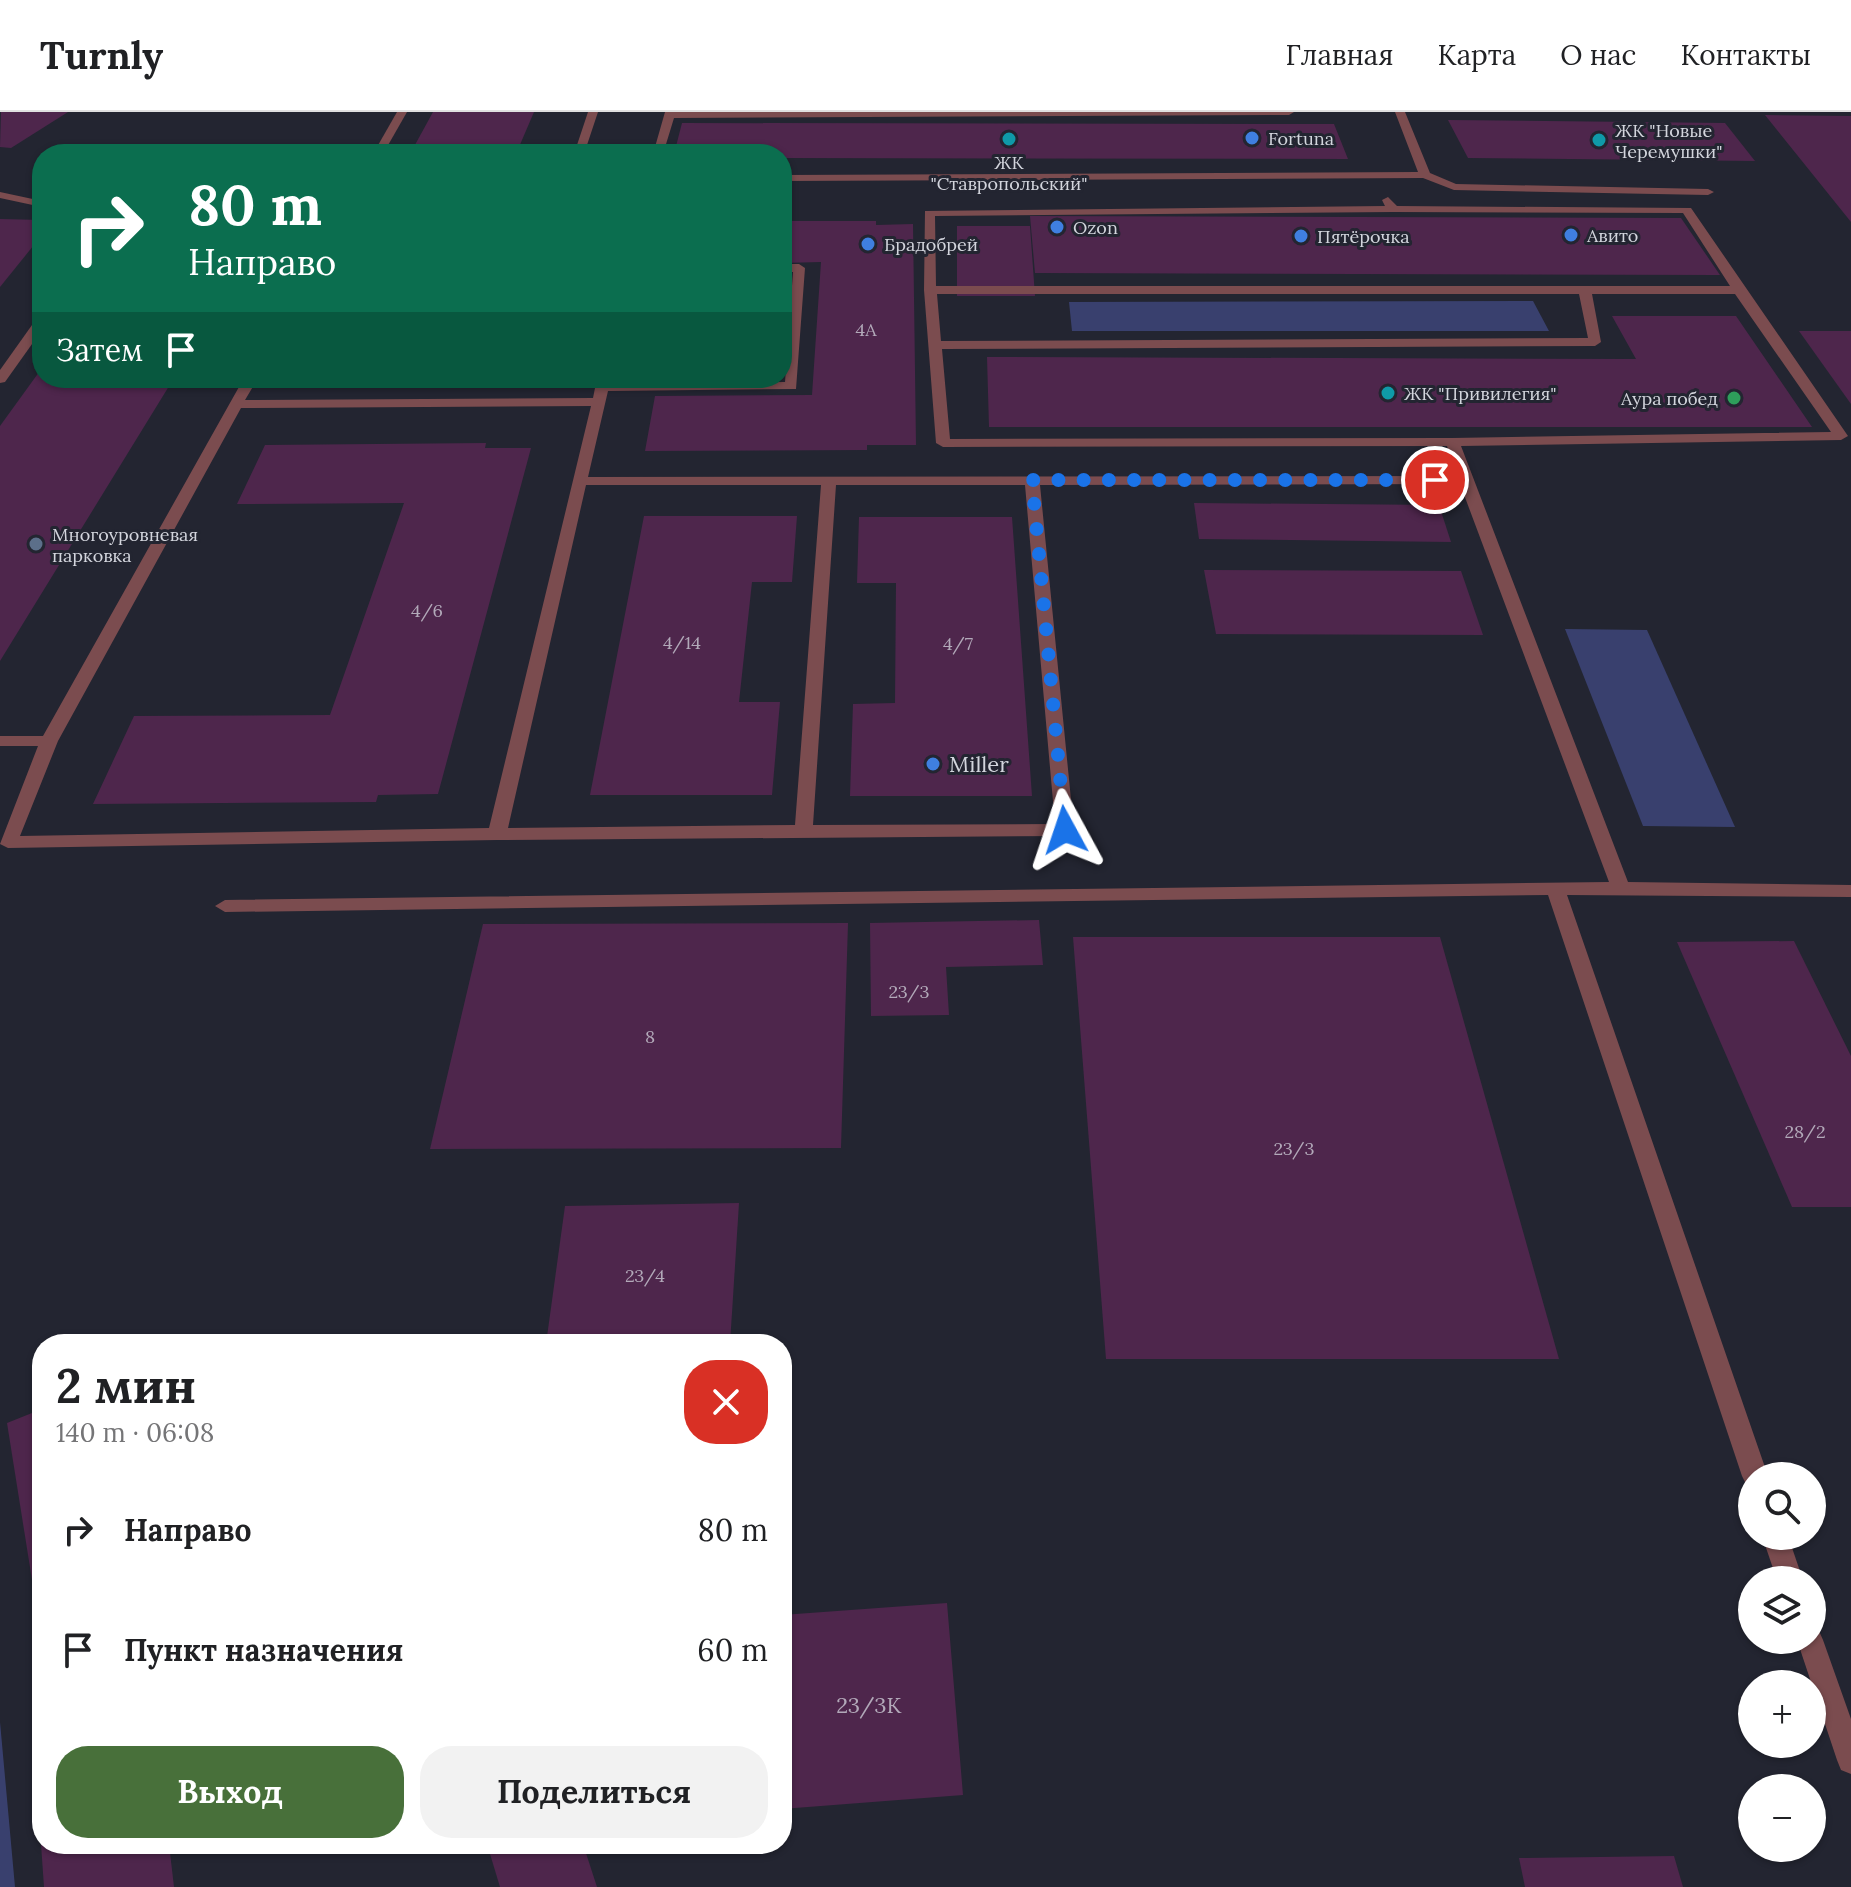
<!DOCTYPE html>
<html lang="ru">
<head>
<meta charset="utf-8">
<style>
  :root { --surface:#fff; --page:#f2f2f2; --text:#202124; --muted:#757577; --line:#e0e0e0; --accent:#48703a }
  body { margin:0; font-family:Lora,serif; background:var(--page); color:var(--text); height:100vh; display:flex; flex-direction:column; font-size:30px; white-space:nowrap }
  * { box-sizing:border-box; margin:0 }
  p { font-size:26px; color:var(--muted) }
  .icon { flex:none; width:44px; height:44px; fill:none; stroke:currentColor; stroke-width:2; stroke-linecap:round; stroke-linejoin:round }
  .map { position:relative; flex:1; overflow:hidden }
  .drawer { position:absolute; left:32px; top:1222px; width:760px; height:520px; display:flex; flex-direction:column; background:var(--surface); border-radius:32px; box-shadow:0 2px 6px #0004 }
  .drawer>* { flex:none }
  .banner { position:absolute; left:32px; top:32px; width:760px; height:244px; border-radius:32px; box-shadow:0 2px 6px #0004; background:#0b6e4f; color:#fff; overflow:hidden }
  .buttons { position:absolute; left:1738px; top:1350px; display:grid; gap:16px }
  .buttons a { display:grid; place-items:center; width:88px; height:88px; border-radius:50%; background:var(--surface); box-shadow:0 2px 6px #0004; font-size:40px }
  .pin { position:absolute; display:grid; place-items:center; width:68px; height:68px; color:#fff; margin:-34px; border:4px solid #fff; border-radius:50%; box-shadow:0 2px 8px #0007 }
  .me { position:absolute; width:88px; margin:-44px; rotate:355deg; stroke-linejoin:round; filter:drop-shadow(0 0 6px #0008) }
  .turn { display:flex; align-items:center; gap:28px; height:168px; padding:0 24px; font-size:36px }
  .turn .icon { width:104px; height:104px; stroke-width:2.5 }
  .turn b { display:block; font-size:56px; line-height:68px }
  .then { display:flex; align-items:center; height:76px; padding:0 24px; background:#0003; gap:16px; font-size:30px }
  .round { display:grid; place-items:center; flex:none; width:84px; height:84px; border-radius:32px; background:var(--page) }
  .overview { display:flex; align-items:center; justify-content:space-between; height:136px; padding:0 24px }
  h1 { font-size:48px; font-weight:700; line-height:60px }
  .cta { display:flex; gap:16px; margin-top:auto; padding:16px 24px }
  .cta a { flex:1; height:92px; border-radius:32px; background:var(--accent); color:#fff; font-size:32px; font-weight:700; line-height:92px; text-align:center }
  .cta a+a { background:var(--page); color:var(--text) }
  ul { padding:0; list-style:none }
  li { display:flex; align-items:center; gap:24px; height:120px; padding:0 24px }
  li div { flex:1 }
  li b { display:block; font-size:30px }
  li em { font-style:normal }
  header { display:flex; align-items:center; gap:48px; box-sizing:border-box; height:112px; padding:0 40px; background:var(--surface); border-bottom:2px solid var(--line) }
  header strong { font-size:38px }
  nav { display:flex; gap:44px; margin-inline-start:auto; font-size:28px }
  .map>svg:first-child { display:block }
  .green { fill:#39406e }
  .building { fill:#4e264c }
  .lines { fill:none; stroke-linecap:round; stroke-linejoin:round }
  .service { fill:#7b4c4f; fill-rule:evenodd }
  .route { stroke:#1a73e8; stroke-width:14; stroke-dasharray:0 25.2 }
  .shop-dot { fill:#3f7fe0; stroke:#232531; stroke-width:3 }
  .culture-dot { fill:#0f9aa8; stroke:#232531; stroke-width:3 }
  .leisure-dot { fill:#2e9e5b; stroke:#232531; stroke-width:3 }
  .service-dot { fill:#5c6f8a; stroke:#232531; stroke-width:3 }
  .labels { text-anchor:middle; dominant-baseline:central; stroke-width:6; stroke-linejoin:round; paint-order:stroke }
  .far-poi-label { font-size:18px; fill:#d3d5dd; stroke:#232531; text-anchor:start }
  .number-label { font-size:18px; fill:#b2a9b9 }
  .poi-label { font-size:22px; fill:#d3d5dd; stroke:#232531; text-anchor:start }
  .near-number-label { font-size:22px; fill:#b2a9b9 }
</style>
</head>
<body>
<header>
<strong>Turnly</strong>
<nav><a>Главная</a><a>Карта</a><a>О нас</a><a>Контакты</a></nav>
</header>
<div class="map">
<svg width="1851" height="1775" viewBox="0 0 1851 1775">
  <rect width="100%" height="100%" fill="#232531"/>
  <g class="green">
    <polygon points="1533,189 1549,219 1072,219 1069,190"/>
    <polygon points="1565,517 1647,518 1735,715 1643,714"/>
    <polygon points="0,1610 15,1775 0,1775"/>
  </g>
  <g class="building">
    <polygon points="1,0 68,0 11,36 0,35"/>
    <polygon points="433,0 534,0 516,42 410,42"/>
    <polygon points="1765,3 1851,4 1851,110"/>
    <polygon points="1448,8 1725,11 1755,49 1468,46"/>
    <polygon points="682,11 1334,12 1348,47 782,46 782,42 674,42"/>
    <polygon points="1030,104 1681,106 1720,163 1035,161"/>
    <polygon points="0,107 42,108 42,123 0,175"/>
    <polygon points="782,109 876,109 876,113 913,112 916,333 867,333 867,338 645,339 655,284 812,283 821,150 782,151"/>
    <polygon points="957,114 1030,114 1035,184 957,184"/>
    <polygon points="1612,204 1736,204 1812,315 989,315 987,245 1636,247"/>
    <polygon points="1799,219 1851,219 1851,292"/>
    <polygon points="42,256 42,266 174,266 0,549 0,314"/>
    <polygon points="486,331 485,336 531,336 438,682 378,683 376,690 93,692 134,604 330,603 404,391 237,392 265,333"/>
    <polygon points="1194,391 1439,393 1451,430 1199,427"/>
    <polygon points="644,404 797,404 792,470 752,470 739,590 780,590 772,683 590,683"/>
    <polygon points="859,405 1012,405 1032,684 850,684 853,592 895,591 896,471 857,471"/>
    <polygon points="1204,458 1461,459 1483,523 1216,522"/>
    <polygon points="1039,808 1043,853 946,855 949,903 871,904 870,811"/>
    <polygon points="848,811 841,1036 430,1037 483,812"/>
    <polygon points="1073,825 1440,825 1559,1247 1106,1247"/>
    <polygon points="1794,829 1851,944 1851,1095 1792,1095 1677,830"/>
    <polygon points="739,1091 730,1232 546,1232 565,1094"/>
    <polygon points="42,1297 42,1518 40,1518 7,1311"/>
    <polygon points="947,1491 963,1683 782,1697 782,1503"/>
    <polygon points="42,1642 42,1708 40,1708 35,1644"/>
    <polygon points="41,1732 169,1732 174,1775 44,1775"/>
    <polygon points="487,1732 583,1732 597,1775 500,1775"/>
    <polygon points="1674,1744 1683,1775 1525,1775 1519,1746"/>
  </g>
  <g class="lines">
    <g class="service">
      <polygon points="397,0 407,0 383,42 373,42"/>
      <polygon points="588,0 598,0 584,42 574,42"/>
      <polygon points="665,0 1294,0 1289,3 674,6 663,42 653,42"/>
      <polygon points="1395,0 1405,0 1430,61 1456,72 1708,77 1714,80 1708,83 1454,78 1423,66 782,69 782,63 1418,60"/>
      <polygon points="0,80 42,89 42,95 0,86"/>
      <path d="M 1388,85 L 1397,94 L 1691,96 L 1848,324 L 1841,328 L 1461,334 L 1628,770 L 1851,773 L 1851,785 L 1567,783 L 1768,1364 L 1752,1364 L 1752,1374 L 1746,1372 L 1742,1364 L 1548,783 L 225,800 L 215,794 L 225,788 L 1609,770 L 1460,372 L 1040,373 L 1074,718 L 1065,724 L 497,728 L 8,736 L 0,732 L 38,634 L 0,634 L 0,624 L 43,624 L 244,266 L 258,266 L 245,288 L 593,286 L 597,266 L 611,266 L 610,271 L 785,270 L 793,160 L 782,160 L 782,152 L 799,152 L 805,156 L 796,277 L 608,279 L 588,365 L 1457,364 L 1447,334 L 943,335 L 936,331 L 924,178 L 925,99 L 1385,94 L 1382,88 ZM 1393,100 L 1683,101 L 1730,174 L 936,174 L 935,104 ZM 937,182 L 1579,182 L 1588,226 L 941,229 ZM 1592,182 L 1735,182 L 1831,320 L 1452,326 L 950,327 L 942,237 L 1595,234 L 1601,230 ZM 591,294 L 489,716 L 20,724 L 58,629 L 241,296 ZM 586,373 L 821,373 L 795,713 L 508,716 ZM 836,373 L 1025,373 L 1055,712 L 813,713 Z"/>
      <polygon points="42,205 42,218 5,270 0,271 0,258 37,206"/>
      <polygon points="1762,1424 1788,1424 1803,1468 1777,1468"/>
      <polygon points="1812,1516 1819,1519 1823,1528 1851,1607 1851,1662 1841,1658 1837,1648 1797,1528 1812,1528"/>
    </g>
  </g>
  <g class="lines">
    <polyline class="route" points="1065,718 1032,368 1435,368"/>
  </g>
  <g class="shop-dot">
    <circle cx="1252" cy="26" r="8"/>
    <circle cx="1057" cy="115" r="8"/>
    <circle cx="1571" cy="123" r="8"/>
    <circle cx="1301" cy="124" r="8"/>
    <circle cx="868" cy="132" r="8"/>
    <circle cx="933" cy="652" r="8"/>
  </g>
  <g class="culture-dot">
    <circle cx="1009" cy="27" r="8"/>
    <circle cx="1599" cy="28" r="8"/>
    <circle cx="1388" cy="281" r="8"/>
  </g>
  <circle class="leisure-dot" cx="1734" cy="286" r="8"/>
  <circle class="service-dot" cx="36" cy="432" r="8"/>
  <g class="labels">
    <g class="far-poi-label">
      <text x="1615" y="18">ЖК "Новые<tspan x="1615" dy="21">Черемушки"</tspan></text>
      <text x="1268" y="26">Fortuna</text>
      <text x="1009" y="50" text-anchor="middle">ЖК<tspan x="1009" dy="21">"Ставропольский"</tspan></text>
      <text x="1073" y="115">Ozon</text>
      <text x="1587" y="123">Авито</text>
      <text x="1317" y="124">Пятёрочка</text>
      <text x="884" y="132">Брадобрей</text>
      <text x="1404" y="281">ЖК "Привилегия"</text>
      <text x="1718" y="286" text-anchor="end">Аура побед</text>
      <text x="52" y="422">Многоуровневая<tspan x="52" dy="21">парковка</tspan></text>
    </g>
    <g class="number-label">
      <text x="866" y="217">4А</text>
      <text x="427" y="498">4/6</text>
      <text x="682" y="530">4/14</text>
      <text x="958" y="531">4/7</text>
      <text x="909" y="879">23/3</text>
      <text x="650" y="924">8</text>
      <text x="1805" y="1019">28/2</text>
      <text x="1294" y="1036">23/3</text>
      <text x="645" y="1163">23/4</text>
    </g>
    <g class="poi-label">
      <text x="949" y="652">Miller</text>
    </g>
    <g class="near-number-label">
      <text x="869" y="1593">23/3К</text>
    </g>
  </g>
</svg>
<div class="buttons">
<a><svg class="icon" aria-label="search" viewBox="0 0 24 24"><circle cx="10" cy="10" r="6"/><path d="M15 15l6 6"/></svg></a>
<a><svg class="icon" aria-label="layers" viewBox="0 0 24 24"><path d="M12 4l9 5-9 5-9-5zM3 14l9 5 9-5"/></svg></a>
<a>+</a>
<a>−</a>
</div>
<div class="pin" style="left:1435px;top:368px;background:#d93025"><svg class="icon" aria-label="arrive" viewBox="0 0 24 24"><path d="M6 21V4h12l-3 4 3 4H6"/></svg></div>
<svg class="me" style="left:1065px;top:718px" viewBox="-20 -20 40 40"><path d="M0-17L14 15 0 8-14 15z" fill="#1a73e8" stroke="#fff" stroke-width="4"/></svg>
<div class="banner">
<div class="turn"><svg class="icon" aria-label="right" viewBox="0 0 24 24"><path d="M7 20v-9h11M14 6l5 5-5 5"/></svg><div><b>80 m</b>Направо</div></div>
<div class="then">Затем<svg class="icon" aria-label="arrive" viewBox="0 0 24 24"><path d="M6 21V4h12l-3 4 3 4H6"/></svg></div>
</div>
<section class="drawer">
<div class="overview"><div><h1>2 мин</h1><p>140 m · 06:08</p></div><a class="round" style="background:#d93025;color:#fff"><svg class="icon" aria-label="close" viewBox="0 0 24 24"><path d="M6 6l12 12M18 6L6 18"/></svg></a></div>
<ul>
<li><svg class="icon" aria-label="right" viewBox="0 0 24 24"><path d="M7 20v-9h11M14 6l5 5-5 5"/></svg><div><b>Направо</b></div><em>80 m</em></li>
<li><svg class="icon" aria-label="arrive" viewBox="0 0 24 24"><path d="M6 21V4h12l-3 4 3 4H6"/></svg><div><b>Пункт назначения</b></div><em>60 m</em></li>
</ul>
<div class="cta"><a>Выход</a><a>Поделиться</a></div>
</section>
</div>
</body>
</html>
